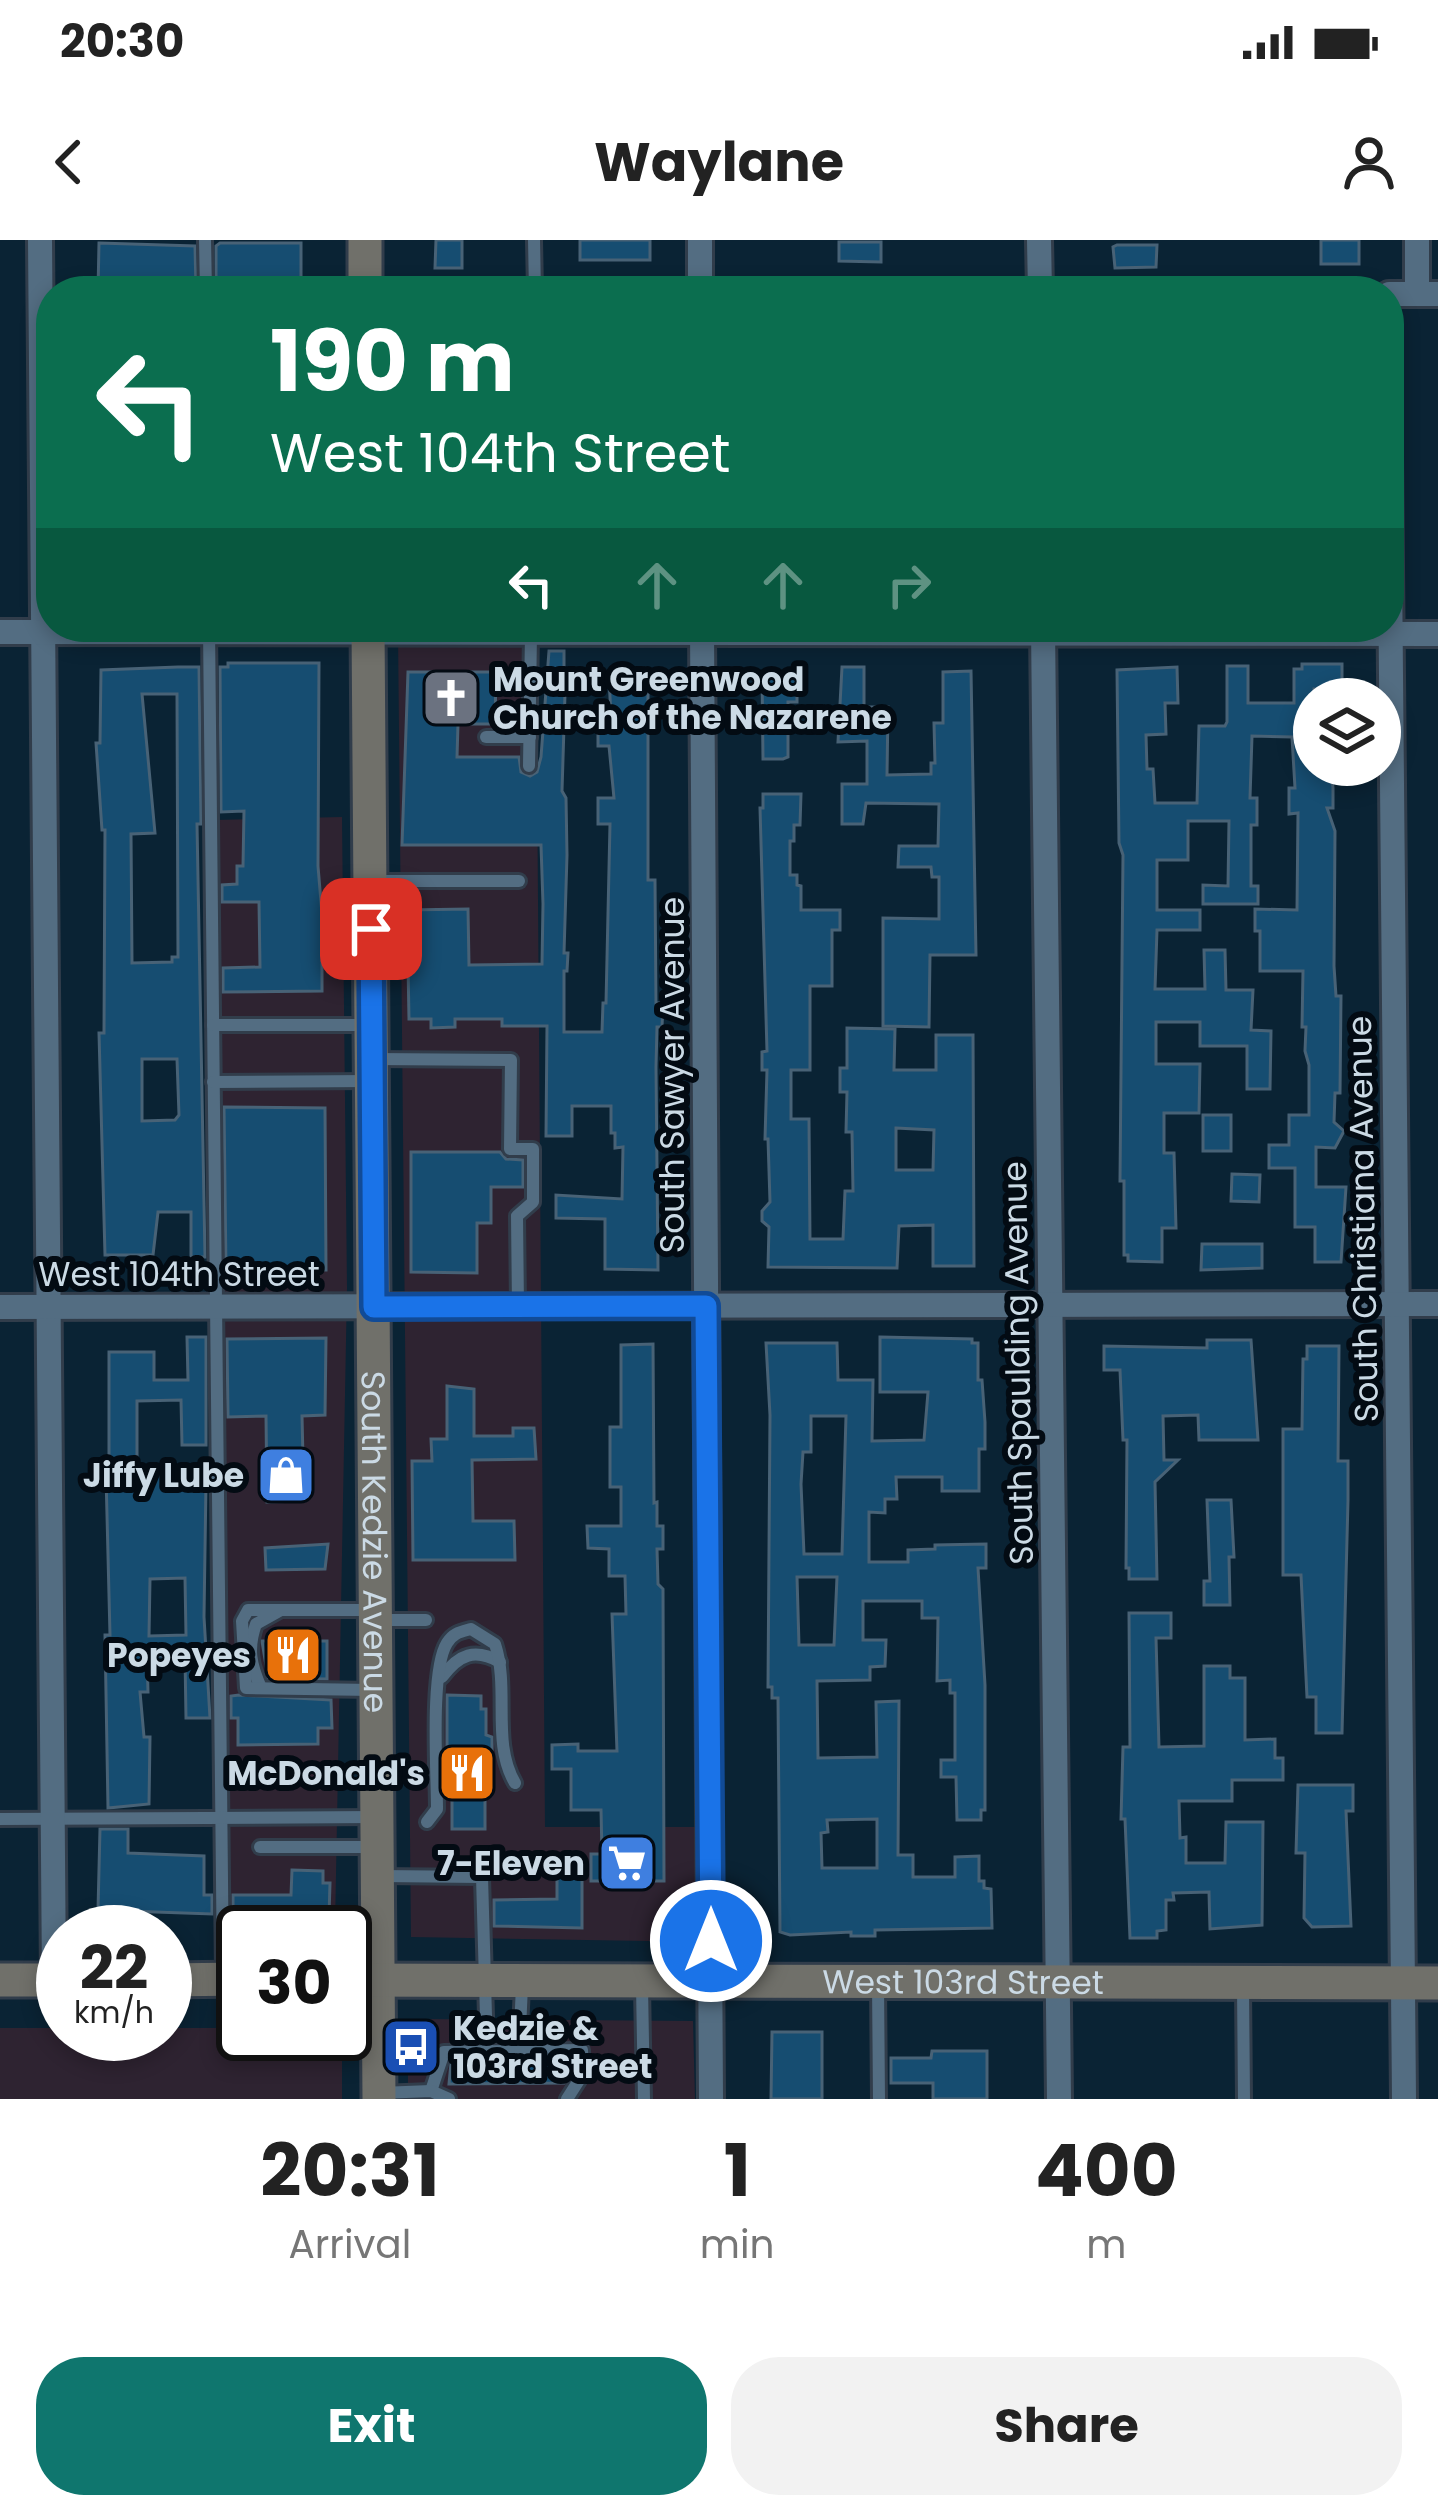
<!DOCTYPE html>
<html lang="en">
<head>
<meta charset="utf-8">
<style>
  :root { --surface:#fff; --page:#f2f2f2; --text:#222; --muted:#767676; --accent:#0f766e }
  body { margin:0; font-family:Poppins,sans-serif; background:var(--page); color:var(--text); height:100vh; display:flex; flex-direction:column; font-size:45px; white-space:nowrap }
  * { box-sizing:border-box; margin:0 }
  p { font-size:39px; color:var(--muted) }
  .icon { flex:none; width:66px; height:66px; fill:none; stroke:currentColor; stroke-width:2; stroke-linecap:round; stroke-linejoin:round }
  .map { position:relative; height:1859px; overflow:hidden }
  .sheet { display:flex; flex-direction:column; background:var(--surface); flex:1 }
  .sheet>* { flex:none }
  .top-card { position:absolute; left:36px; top:36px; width:1368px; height:366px; border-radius:48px; box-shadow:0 6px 18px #0003; background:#0b6e4f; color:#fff; overflow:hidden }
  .fabs { position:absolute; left:1293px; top:438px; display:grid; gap:24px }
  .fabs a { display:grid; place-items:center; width:108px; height:108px; border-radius:50%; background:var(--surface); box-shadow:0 6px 18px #0003; font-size:60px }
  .speed { position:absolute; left:36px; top:1665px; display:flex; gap:24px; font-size:60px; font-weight:700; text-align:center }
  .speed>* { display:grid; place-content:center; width:156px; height:156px; border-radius:50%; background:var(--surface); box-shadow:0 6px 18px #0003; line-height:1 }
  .speed small { font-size:30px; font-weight:400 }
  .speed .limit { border:6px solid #111; border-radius:18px; background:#fff; color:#111 }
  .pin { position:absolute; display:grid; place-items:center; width:102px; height:102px; color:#fff; margin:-51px; border-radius:24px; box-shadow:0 6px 18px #0006 }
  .me { position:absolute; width:132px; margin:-66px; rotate:0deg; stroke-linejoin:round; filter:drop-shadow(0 0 9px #0008) }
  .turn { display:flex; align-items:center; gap:42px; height:252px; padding:0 36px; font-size:54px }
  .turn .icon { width:156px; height:156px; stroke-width:2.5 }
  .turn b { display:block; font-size:84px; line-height:102px }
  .lanes { display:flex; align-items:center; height:114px; padding:0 36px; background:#0003; justify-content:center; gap:60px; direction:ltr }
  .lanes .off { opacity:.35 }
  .eta { display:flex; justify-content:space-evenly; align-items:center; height:204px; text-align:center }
  .eta b { font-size:72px; font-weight:700; line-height:84px }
  .button { display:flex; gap:24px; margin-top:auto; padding:24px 36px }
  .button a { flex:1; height:138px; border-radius:48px; background:var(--accent); color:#fff; font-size:48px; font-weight:700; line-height:138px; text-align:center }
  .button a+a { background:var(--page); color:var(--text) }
  .status { display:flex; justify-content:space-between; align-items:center; height:84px; padding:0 60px; background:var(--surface); direction:ltr }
  .status svg { height:33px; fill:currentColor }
  header { display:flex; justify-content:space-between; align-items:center; height:156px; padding:0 36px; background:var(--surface); font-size:54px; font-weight:700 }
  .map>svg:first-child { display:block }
  .commercial { fill:#2e2331 }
  .building { fill:#164d71; stroke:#486276; stroke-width:3; fill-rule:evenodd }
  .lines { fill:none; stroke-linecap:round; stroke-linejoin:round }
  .service-casing { stroke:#313d4b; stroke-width:18 }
  .minor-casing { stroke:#313d4b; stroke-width:30 }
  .secondary-casing { stroke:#313d4b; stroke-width:39 }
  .service { stroke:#536d82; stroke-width:12 }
  .minor { stroke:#536d82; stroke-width:24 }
  .secondary { stroke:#70706a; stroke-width:33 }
  .route-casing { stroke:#114b97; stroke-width:30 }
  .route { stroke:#1a73e8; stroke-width:21 }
  .labels { text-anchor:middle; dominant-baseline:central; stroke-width:12; stroke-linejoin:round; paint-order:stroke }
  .poi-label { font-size:33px; font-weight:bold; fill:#cbdae5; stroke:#030b13; text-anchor:end }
  .street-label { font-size:33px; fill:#cbdae5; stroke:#030b13 }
</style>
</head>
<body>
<div class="status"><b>20:30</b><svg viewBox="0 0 49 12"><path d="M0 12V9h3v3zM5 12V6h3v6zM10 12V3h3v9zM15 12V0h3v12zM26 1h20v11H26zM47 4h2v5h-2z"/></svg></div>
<header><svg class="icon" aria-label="back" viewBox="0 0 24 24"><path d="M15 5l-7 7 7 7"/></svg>Waylane<svg class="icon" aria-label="person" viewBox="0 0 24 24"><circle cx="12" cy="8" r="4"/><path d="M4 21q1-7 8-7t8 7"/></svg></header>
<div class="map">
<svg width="1438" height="1859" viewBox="0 0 1438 1859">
  <rect width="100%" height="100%" fill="#0a2334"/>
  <g class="commercial">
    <polygon points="398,392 536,394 545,1587 708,1587 708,1702 411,1697"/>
    <polygon points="342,577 347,1048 335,1688 228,1689 215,580"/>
    <polygon points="424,1779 693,1781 695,1859 408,1859 408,1797 412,1785"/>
    <polygon points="0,1788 63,1788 63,1794 165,1794 165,1788 243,1788 243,1794 342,1794 342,1859 0,1859"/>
  </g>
  <g class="building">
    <polygon points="436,0 462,0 462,28 435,28"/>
    <rect x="580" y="0" width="70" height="20"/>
    <rect x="1321" y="0" width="38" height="24"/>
    <polygon points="839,2 881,2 881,22 839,21"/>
    <polygon points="99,3 195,6 196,51 98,51"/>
    <polygon points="220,3 301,3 301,50 216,51 216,6"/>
    <polygon points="1117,5 1157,5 1156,27 1115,28 1113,7"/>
    <polygon points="549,411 564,411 564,429 570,429 570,454 565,454 562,551 566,558 567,615 564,713 568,713 567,731 564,731 564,792 602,792 603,763 606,763 610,584 598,584 598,558 614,558 609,506 598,506 598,476 611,476 609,438 614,438 614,434 648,434 648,640 655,640 656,763 663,763 662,787 657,787 656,827 658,1030 605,1029 605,979 556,978 556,955 622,959 623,907 615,908 615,893 611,893 611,866 572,866 572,896 546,896 547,786 502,786 502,779 455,779 455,787 431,788 431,779 409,779 407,670 468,669 469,725 542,724 543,664 541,605 402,605 408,432 496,432 495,484 458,484 457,517 519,517 521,532 530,536 537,532 541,517"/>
    <polygon points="228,423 319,423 318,626 326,722 322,722 322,751 223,752 223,728 260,727 259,662 222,662 222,645 237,644 237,626 243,626 244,571 221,572 220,427 228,427"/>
    <polygon points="1302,424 1342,424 1342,449 1314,449 1314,525 1331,525 1333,548 1333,568 1327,568 1335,591 1334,726 1336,756 1341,756 1340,853 1335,853 1334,882 1344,891 1335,908 1316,907 1316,947 1346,947 1341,1022 1315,1022 1315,987 1295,987 1295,928 1269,928 1269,905 1289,905 1289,875 1309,875 1309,825 1305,811 1306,787 1302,787 1303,731 1260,731 1260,691 1255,691 1255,669 1297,670 1298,573 1289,574 1289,548 1295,548 1292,497 1252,496 1250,558 1257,558 1257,585 1251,585 1251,646 1258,646 1258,664 1203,664 1203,645 1228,646 1229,581 1188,581 1188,620 1157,620 1157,670 1200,670 1200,690 1157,690 1155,749 1205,749 1204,710 1225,710 1226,750 1253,750 1251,790 1271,791 1270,849 1247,849 1247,806 1200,806 1200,782 1156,782 1156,824 1200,824 1199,873 1164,873 1164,913 1174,913 1176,988 1162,988 1162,1022 1128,1021 1128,1015 1124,1015 1124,941 1120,941 1123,615 1119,603 1117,430 1177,427 1178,463 1165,463 1166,494 1146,495 1147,529 1153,529 1155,563 1197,563 1199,486 1225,486 1227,482 1227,426 1248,426 1248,463 1294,463 1294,429 1302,429"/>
    <path d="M 178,427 L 199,427 L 201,584 L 197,584 L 205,1017 L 191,1017 L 191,972 L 158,972 L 153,1015 L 105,1015 L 99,793 L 104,793 L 105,590 L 102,590 L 96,503 L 100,503 L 101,430 ZM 142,454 L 177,454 L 178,717 L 172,717 L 172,722 L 132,723 L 131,594 L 155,593 ZM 142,819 L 177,819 L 179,875 L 175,880 L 142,881 Z"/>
    <polygon points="842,427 864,427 864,467 888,467 887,535 931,534 931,523 935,523 934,483 943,483 943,432 971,431 976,715 930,715 929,787 883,786 883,678 939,679 939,637 932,637 931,627 898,627 899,606 938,606 939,564 866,563 863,584 842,584 842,544 867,544 867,501 838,502"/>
    <polygon points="762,434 797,435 797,462 788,462 788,517 783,519 763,519"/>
    <path d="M 763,554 L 801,554 L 800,585 L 794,585 L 794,601 L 790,601 L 790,635 L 797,635 L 797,645 L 801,646 L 801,670 L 840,670 L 840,690 L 832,690 L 832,746 L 810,746 L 810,830 L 791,830 L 791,879 L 809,879 L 810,999 L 843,999 L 845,951 L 853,951 L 852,892 L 846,892 L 847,852 L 840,852 L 840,828 L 847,828 L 847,788 L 895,789 L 894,830 L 936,830 L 936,795 L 973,795 L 974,1026 L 933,1026 L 933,985 L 899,986 L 897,1028 L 768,1027 L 769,987 L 762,981 L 762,971 L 770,962 L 768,899 L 765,899 L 767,830 L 762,830 L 762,812 L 767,811 L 760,568 L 763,568 ZM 896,888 L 934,890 L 933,930 L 896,930 Z"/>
    <polygon points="224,867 325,868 326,1030 226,1030"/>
    <rect x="1203" y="875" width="28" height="36"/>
    <polygon points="411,912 500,912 506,919 523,920 523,947 491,947 491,983 477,983 477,1033 411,1032"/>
    <polygon points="1232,934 1260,935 1259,962 1231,961"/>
    <polygon points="1202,1004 1262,1004 1262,1028 1201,1030"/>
    <path d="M 187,1097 L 206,1097 L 206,1205 L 182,1205 L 181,1160 L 137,1161 L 137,1230 L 161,1229 L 161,1243 L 206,1242 L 204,1377 L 210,1478 L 186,1478 L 185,1416 L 147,1416 L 148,1452 L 140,1452 L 144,1497 L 150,1497 L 149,1564 L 108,1568 L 105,1395 L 110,1395 L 106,1235 L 109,1235 L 109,1112 L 154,1112 L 154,1140 L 188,1140 ZM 185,1338 L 186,1395 L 149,1396 L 150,1339 Z"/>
    <path d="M 880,1097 L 972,1099 L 972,1103 L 978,1103 L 978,1140 L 982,1140 L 985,1182 L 985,1209 L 979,1209 L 979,1251 L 942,1251 L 942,1237 L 896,1237 L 897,1259 L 885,1259 L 885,1273 L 869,1272 L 869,1322 L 908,1322 L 908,1310 L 935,1309 L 935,1305 L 986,1304 L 986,1328 L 978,1328 L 985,1445 L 985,1570 L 981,1570 L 981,1580 L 957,1580 L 956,1537 L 941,1537 L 941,1520 L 955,1520 L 955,1453 L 950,1453 L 950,1440 L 937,1441 L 938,1378 L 922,1378 L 922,1361 L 863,1361 L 863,1400 L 886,1400 L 885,1426 L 870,1427 L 870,1440 L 817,1441 L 818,1518 L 877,1517 L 876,1462 L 899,1461 L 898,1615 L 913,1615 L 913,1637 L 955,1637 L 955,1617 L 979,1616 L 979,1641 L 984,1641 L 984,1648 L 991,1649 L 992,1688 L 875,1690 L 875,1696 L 851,1696 L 851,1692 L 790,1695 L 780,1692 L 778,1458 L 772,1458 L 772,1447 L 768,1447 L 770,1175 L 766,1103 L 837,1103 L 838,1140 L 873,1140 L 872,1201 L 924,1200 L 928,1152 L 880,1152 ZM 811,1176 L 846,1176 L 842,1314 L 804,1314 L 801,1244 L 803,1212 L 811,1212 ZM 797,1337 L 837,1337 L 834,1405 L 799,1405 ZM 877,1579 L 877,1628 L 822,1628 L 821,1593 L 828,1592 L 827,1580 Z"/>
    <polygon points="326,1098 325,1175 302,1176 304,1261 267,1262 266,1176 228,1177 227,1099"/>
    <polygon points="1207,1100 1251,1100 1258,1200 1199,1200 1198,1175 1163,1176 1164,1220 1178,1220 1155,1242 1157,1339 1129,1339 1129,1328 1126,1328 1127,1200 1123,1200 1120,1130 1104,1130 1104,1106 1207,1108"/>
    <polygon points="653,1104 654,1263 657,1262 657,1286 663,1286 663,1309 657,1309 658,1344 663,1349 664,1641 591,1641 591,1614 602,1614 601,1570 571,1570 571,1529 552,1529 552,1505 578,1504 578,1511 617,1511 612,1374 626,1374 625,1336 609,1336 609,1309 588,1308 587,1286 621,1286 621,1247 610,1247 610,1187 621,1187 621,1105"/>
    <polygon points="1307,1106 1339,1106 1338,1221 1348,1221 1348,1260 1342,1493 1316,1493 1316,1457 1307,1457 1301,1335 1283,1335 1283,1189 1302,1189 1303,1119 1307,1119"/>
    <polygon points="447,1146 474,1149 474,1196 513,1196 513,1188 534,1188 536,1219 472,1220 473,1281 514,1281 515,1320 413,1320 412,1221 432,1221 431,1199 447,1199"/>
    <polygon points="1207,1260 1231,1260 1234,1317 1229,1317 1230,1365 1204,1365 1204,1341 1210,1341"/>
    <polygon points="328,1304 325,1329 266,1330 265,1308"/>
    <polygon points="1129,1373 1171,1373 1171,1398 1156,1398 1159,1507 1204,1506 1204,1426 1230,1426 1230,1438 1245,1438 1245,1500 1275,1499 1275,1518 1283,1518 1283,1540 1232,1540 1232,1561 1179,1561 1180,1598 1186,1597 1186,1623 1225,1623 1226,1582 1263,1582 1262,1685 1210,1689 1209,1652 1173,1653 1174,1660 1166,1660 1166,1690 1157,1691 1157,1698 1130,1698 1125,1579 1121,1579 1123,1507 1130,1507"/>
    <polygon points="262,1401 327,1401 327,1439 268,1438"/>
    <polygon points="239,1455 331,1460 332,1488 318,1488 318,1504 238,1505 238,1478 231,1478 231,1456"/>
    <polygon points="447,1455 481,1456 481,1469 486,1469 486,1495 492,1497 492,1549 485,1549 485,1589 452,1589 452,1548 447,1549"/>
    <polygon points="1298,1545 1353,1545 1353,1571 1346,1571 1351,1686 1312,1687 1304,1678 1305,1613 1296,1613"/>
    <polygon points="100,1589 128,1589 128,1613 204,1616 204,1655 212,1655 212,1674 98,1670"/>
    <polygon points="582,1625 582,1688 494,1686 494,1660 557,1659 557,1626"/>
    <polygon points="292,1630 323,1631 323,1643 330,1643 329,1676 318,1676 318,1686 248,1686 248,1680 233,1680 233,1655 291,1655"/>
    <polygon points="772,1792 822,1792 822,1859 771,1859"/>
    <polygon points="932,1811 987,1811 987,1859 933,1859 933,1843 891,1843 891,1818 931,1818"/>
    <polygon points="451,1823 564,1823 564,1843 449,1844"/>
  </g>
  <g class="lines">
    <g class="service-casing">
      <g id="service">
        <polyline points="205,0 206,51"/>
        <polyline points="534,0 535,51"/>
        <polyline points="209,388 223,1736"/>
        <polyline points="486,497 530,497"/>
        <polyline points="529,526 531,393"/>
        <polyline points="372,641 519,641"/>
        <polyline points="213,785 370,785"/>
        <polyline points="373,819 511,820 510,909 533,909 533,962 517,976 518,1067"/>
        <polyline points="213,842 371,841"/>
        <polyline points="379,1380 426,1380"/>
        <path d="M 442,1437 C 459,1414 475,1408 500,1422"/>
        <path d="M 261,1448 C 251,1425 247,1409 256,1384 L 281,1370"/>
        <polyline points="373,1450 246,1448 242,1381 248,1370 375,1370"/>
        <polyline points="0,1579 377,1577"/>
        <path d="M 427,1582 L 437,1569 C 437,1533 430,1430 447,1403 C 453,1393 460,1392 471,1389 L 495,1404 C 510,1450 491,1502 515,1543"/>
        <polyline points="260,1607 377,1607"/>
        <polyline points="380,1636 482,1637 487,1811"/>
        <polyline points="878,1743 879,1859"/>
        <polyline points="642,1746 644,1859"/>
        <polyline points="1243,1746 1244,1859"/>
        <polyline points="519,1811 522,1746"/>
        <polyline points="431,1851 444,1812 582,1810 583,1834 567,1859"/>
        <polyline points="380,1853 431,1851 449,1859"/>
      </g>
    </g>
    <g class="minor-casing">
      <g id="minor">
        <polyline points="40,0 54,1740"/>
        <polyline points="700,0 700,51"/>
        <polyline points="1039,0 1040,51"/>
        <polyline points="1417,0 1417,54"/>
        <polyline points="1389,54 1438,54"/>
        <polyline points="1389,215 1404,1859"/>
        <polyline points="702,387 711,1859"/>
        <polyline points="1043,387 1059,1859"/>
        <polyline points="0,392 1438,394"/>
        <polyline points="0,1067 1438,1064"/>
      </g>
    </g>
    <g class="secondary-casing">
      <g id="secondary">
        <polyline points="365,0 365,51"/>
        <path id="s1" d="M 368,387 L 379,1859"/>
        <polyline points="0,1740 63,1740"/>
        <polyline points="165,1740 243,1739"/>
        <path id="s2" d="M 345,1740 L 1438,1743"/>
      </g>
    </g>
    <use href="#service" class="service"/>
    <use href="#minor" class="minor"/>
    <use href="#secondary" class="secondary"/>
  </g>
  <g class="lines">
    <g class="route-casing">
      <polyline id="route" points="371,689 374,1067 706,1066 711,1701"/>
    </g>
    <use href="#route" class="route"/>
  </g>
  <defs>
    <g id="church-square" transform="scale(3)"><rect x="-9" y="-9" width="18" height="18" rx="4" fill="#6b7280" stroke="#030b13"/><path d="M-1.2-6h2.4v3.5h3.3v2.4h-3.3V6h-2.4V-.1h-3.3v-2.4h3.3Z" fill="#fff"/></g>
    <g id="shop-square" transform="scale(3)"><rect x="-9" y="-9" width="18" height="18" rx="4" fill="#3f7fe0" stroke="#030b13"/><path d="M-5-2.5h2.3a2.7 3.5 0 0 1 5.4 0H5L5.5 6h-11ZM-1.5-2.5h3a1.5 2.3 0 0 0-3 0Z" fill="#fff"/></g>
    <g id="restaurant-square" transform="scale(3)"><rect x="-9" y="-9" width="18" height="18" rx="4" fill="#e8710a" stroke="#030b13"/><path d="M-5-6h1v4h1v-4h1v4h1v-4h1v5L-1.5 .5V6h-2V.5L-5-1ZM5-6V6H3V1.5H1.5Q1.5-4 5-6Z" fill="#fff"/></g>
    <g id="supermarket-square" transform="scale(3)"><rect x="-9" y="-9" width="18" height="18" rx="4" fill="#3f7fe0" stroke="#030b13"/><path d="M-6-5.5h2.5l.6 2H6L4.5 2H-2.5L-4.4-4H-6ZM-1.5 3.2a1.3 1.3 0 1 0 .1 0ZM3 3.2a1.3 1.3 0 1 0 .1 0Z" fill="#fff"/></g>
    <g id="bus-square" transform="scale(3)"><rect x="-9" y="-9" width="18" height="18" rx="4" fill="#1a4fb4" stroke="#030b13"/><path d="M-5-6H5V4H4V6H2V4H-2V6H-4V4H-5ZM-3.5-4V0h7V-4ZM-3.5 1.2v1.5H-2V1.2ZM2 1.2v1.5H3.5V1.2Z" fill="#fff"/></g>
  </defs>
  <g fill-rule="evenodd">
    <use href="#church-square" x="451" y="458"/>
    <use href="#shop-square" x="286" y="1235"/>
    <use href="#restaurant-square" x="293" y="1415"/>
    <use href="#restaurant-square" x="467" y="1533"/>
    <use href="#supermarket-square" x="627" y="1623"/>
    <use href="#bus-square" x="411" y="1807"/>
  </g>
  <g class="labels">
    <g class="poi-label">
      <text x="493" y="439" text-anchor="start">Mount Greenwood<tspan x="493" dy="38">Church of the Nazarene</tspan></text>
      <text x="244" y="1235">Jiffy Lube</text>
      <text x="251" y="1415">Popeyes</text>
      <text x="425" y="1533">McDonald's</text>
      <text x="585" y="1623">7-Eleven</text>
      <text x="453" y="1788" text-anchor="start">Kedzie &amp;<tspan x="453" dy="38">103rd Street</tspan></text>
    </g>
    <g class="street-label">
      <text transform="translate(672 835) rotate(-90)">South Sawyer Avenue</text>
      <text transform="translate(1363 979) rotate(-91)">South Christiana Avenue</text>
      <text x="179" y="1034">West 104th Street</text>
      <text transform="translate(1018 1123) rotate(-91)">South Spaulding Avenue</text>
      <text stroke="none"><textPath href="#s1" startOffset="915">South Kedzie Avenue</textPath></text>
      <text stroke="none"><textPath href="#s2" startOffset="618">West 103rd Street</textPath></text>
    </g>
  </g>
</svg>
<div class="fabs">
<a><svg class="icon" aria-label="layers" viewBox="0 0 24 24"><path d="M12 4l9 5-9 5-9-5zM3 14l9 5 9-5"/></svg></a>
</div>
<div class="speed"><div>22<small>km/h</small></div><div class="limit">30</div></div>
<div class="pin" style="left:371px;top:689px;background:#d93025"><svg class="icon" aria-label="arrive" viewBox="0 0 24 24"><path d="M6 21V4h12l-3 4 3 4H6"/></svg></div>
<svg class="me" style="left:711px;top:1701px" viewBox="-20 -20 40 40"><circle r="17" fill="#1a73e8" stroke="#fff" stroke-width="3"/><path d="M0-11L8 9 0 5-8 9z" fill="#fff"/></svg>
<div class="top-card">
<div class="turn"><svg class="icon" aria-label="left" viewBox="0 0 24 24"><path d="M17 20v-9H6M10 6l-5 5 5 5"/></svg><div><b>190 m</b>West 104th Street</div></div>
<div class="lanes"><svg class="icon" aria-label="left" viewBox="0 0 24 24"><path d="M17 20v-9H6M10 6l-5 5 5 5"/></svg><svg class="icon off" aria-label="ahead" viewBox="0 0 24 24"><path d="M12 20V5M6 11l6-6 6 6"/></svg><svg class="icon off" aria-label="ahead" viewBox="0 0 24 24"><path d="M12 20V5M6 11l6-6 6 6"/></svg><svg class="icon off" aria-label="right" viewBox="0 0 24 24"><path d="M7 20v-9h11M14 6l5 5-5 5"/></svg></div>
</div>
</div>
<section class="sheet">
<div class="eta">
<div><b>20:31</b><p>Arrival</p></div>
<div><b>1</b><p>min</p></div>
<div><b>400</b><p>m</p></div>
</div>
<div class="button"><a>Exit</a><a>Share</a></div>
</section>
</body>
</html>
